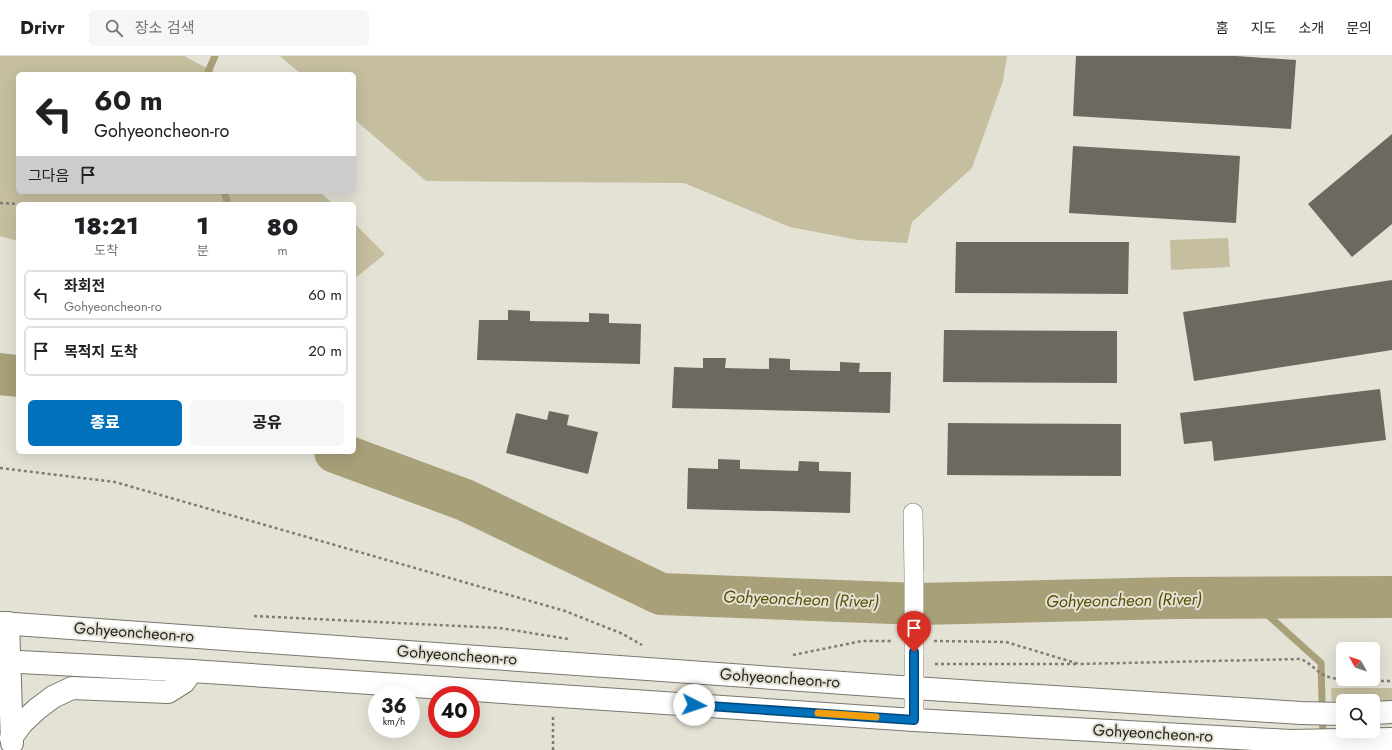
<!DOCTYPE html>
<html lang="ko">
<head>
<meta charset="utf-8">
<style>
  :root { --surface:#fff; --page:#f6f6f6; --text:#202124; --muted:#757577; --line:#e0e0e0; --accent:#0271bc }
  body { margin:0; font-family:Jost,"Noto Sans KR",sans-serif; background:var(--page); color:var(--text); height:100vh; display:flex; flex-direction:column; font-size:15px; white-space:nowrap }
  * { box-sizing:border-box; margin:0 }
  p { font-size:13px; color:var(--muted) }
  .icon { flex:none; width:22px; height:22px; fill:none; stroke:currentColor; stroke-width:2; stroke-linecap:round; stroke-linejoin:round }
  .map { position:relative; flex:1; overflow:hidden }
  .details { position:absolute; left:16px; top:146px; width:340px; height:252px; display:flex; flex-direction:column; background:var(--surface); border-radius:6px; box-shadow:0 4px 16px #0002 }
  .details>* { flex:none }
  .top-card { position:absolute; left:16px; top:16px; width:340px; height:122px; border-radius:6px; box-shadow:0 4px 16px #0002; background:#fff; color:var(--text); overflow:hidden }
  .needle { width:26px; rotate:310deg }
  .fabs { position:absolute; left:1336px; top:586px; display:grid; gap:8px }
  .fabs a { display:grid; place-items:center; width:44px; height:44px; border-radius:6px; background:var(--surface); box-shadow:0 4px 16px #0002; font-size:20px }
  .speed { position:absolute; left:368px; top:630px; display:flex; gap:8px; font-size:20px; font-weight:700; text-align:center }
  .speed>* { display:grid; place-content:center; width:52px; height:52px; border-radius:50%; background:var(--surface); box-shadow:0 4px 16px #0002; line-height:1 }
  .speed small { font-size:10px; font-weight:400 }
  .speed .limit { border:6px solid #d22; background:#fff; color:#111 }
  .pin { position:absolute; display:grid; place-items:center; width:34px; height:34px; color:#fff; margin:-41px -17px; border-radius:50% 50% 50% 0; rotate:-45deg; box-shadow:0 0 4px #0007 }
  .pin .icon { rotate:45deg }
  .me { position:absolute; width:44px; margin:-22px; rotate:94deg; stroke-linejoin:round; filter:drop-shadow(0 0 3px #0008) }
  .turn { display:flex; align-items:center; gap:14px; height:84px; padding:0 12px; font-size:18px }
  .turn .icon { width:52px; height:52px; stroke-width:2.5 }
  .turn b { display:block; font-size:28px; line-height:34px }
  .then { display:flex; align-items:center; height:38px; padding:0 12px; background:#0003; gap:8px; font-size:15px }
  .eta { display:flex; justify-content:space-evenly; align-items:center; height:68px; text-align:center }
  .eta b { font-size:24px; font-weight:800; line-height:28px }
  .button { display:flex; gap:8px; margin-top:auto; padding:8px 12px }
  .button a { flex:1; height:46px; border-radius:6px; background:var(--accent); color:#fff; font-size:16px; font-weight:800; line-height:46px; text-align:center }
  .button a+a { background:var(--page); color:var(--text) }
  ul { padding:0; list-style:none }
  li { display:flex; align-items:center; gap:12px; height:50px; margin:0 8px 6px; padding:0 4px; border:2px solid var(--line); border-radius:6px }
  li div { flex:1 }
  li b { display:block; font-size:15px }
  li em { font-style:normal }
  header { display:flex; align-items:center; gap:24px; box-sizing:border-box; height:56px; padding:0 20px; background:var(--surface); border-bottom:1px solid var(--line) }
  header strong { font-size:19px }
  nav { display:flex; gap:22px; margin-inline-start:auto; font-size:14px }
  .search { width:280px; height:36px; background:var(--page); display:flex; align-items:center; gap:10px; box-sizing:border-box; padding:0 14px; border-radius:6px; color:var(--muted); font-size:15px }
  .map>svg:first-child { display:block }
  .green { fill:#c5bf9f }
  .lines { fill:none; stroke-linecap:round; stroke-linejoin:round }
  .stream { stroke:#a8a079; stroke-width:7 }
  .river { stroke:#a8a079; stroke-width:42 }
  .building { fill:#6c6a60 }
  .minor-casing { stroke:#79776c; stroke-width:20 }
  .tertiary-casing { stroke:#79776c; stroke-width:24 }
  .path { stroke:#7e7c74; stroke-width:2.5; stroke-dasharray:3 3; stroke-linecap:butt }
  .minor { stroke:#fff; stroke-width:19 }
  .tertiary { stroke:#fff; stroke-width:22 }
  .minor-bridge-casing { stroke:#79776c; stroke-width:20; stroke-linecap:butt }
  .minor-bridge { stroke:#fff; stroke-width:19 }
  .route-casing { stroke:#01497a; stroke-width:10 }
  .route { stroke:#0271bc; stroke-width:7 }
  .slow { stroke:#f59e0b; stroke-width:7 }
  .labels { text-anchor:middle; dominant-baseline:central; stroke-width:4; stroke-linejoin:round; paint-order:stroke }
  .street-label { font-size:16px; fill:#262621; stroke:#e4e1d5 }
  .water-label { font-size:17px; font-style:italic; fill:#5b4f07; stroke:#e4e1d5 }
</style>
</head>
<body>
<header>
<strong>Drivr</strong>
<div class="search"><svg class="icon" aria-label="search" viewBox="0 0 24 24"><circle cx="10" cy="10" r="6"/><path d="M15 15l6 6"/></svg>장소 검색</div>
<nav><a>홈</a><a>지도</a><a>소개</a><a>문의</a></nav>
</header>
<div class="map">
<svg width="1392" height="694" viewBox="0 0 1392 694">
  <rect width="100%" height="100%" fill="#e4e1d5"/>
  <g class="green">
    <polygon points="0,0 184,0 218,18 18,18 18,136 320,136 333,148 18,148 18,185 0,180"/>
    <polygon points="280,0 1007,0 1003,25 972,112 912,166 907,187 858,184 790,171 684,127 426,125 354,63 354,18 301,18"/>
    <polygon points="354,167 385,198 354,223"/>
    <polygon points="1228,182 1230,211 1171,214 1170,184"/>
    <polygon points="1331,632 1392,632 1392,650 1373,650 1373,645 1343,645 1343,651 1332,652"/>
  </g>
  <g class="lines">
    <g class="stream">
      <polyline points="207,18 215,0"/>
      <polyline points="224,136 228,148"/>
      <polyline points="1249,542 1321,607 1323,682"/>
    </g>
    <g class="river">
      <polyline points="0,318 18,320"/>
      <polyline points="335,396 465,444 661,538 918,548 1176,542 1392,541"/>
    </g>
  </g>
  <g class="building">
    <polygon points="1076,0 1236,0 1296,4 1291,73 1073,60"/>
    <polygon points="1392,78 1392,168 1352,201 1308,148"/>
    <polygon points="1073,90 1240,100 1236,167 1069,157"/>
    <polygon points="956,186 1129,186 1128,238 955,237"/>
    <polygon points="1392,224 1392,294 1194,325 1183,256"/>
    <polygon points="508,254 530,255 530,265 589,266 589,257 609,258 609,267 641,268 640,308 477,304 479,264 508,264"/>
    <polygon points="944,274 1117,275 1117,327 943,326"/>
    <polygon points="703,302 726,302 725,312 769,313 769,302 790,303 790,314 840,315 840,306 860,307 859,316 891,316 890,357 672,352 674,311 703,312"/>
    <polygon points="1380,333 1386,384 1214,405 1212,385 1184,388 1180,357"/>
    <polygon points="549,355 569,359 567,369 598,376 588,418 506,397 516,357 547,364"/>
    <polygon points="948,367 1121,368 1121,420 947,419"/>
    <polygon points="718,403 740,404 740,413 798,415 799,405 819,406 819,415 851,416 850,457 687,453 688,412 718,413"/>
  </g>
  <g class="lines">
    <g class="minor-casing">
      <g id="minor">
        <polyline points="913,457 914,519"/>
        <polyline points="914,664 914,596"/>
      </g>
    </g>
    <g class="tertiary-casing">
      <g id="tertiary">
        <polyline points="0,567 914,632 1301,657 1343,658"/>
        <polyline points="8,567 12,687"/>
        <polyline points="0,605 192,615 914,664 1290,685 1392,683"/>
        <polyline points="1373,657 1392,656"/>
        <polyline points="11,682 22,667 37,653 53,641 72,632 168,636 184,626 192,615"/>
      </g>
    </g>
    <g class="path">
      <polyline points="0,147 20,148"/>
      <polyline points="0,412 115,426 565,555 623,578 642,589"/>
      <polyline points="254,560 500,572 568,583"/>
      <path d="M 934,585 L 1006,586 L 1079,608 L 1301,603 C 1310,607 1316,615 1324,619 C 1340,627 1373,625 1392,625"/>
      <polyline points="793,599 862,585 893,585"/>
      <polyline points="935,608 1076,608"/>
      <polyline points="553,694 553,661"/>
    </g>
    <use href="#minor" class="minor"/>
    <use href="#tertiary" class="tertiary"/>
    <g class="minor-bridge-casing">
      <polyline id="minor-bridge" points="914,519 914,596"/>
    </g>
    <use href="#minor-bridge" class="minor-bridge"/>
  </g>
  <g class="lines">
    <g class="route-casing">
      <polyline id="route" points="694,649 914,664 914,596"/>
    </g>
    <use href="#route" class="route"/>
    <polyline class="slow" points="818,657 876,661"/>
  </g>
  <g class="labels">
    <g class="street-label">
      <text transform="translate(134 576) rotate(4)">Gohyeoncheon-ro</text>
      <text transform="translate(457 599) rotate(4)">Gohyeoncheon-ro</text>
      <text transform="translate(780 622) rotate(4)">Gohyeoncheon-ro</text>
      <text transform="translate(1153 677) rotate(3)">Gohyeoncheon-ro</text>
    </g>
    <g class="water-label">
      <text transform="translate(801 543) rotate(2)">Gohyeoncheon (River)</text>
      <text transform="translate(1124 544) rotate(-1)">Gohyeoncheon (River)</text>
    </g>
  </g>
</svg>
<div class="fabs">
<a><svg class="needle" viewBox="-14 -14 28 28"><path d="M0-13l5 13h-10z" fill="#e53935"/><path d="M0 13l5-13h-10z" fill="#757577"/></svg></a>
<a><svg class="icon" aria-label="search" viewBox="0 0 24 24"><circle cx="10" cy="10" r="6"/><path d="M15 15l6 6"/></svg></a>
</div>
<div class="speed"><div>36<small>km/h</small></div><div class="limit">40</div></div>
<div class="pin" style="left:914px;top:596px;background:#d93025"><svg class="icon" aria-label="arrive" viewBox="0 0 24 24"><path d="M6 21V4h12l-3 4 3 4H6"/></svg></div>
<svg class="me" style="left:694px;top:649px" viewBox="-20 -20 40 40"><circle r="19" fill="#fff"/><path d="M0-13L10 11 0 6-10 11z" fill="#0271bc"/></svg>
<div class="top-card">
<div class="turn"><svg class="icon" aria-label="left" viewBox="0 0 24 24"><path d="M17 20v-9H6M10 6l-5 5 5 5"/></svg><div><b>60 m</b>Gohyeoncheon-ro</div></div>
<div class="then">그다음<svg class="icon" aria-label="arrive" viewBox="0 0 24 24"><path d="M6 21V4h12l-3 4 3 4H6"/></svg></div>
</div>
<section class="details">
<div class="eta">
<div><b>18:21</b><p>도착</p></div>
<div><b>1</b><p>분</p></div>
<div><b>80</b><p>m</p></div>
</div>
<ul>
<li><svg class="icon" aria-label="left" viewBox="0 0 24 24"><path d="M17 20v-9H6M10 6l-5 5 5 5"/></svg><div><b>좌회전</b><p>Gohyeoncheon-ro</p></div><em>60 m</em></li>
<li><svg class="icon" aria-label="arrive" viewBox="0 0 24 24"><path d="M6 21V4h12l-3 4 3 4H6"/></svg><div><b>목적지 도착</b></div><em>20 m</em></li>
</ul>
<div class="button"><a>종료</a><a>공유</a></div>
</section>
</div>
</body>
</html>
